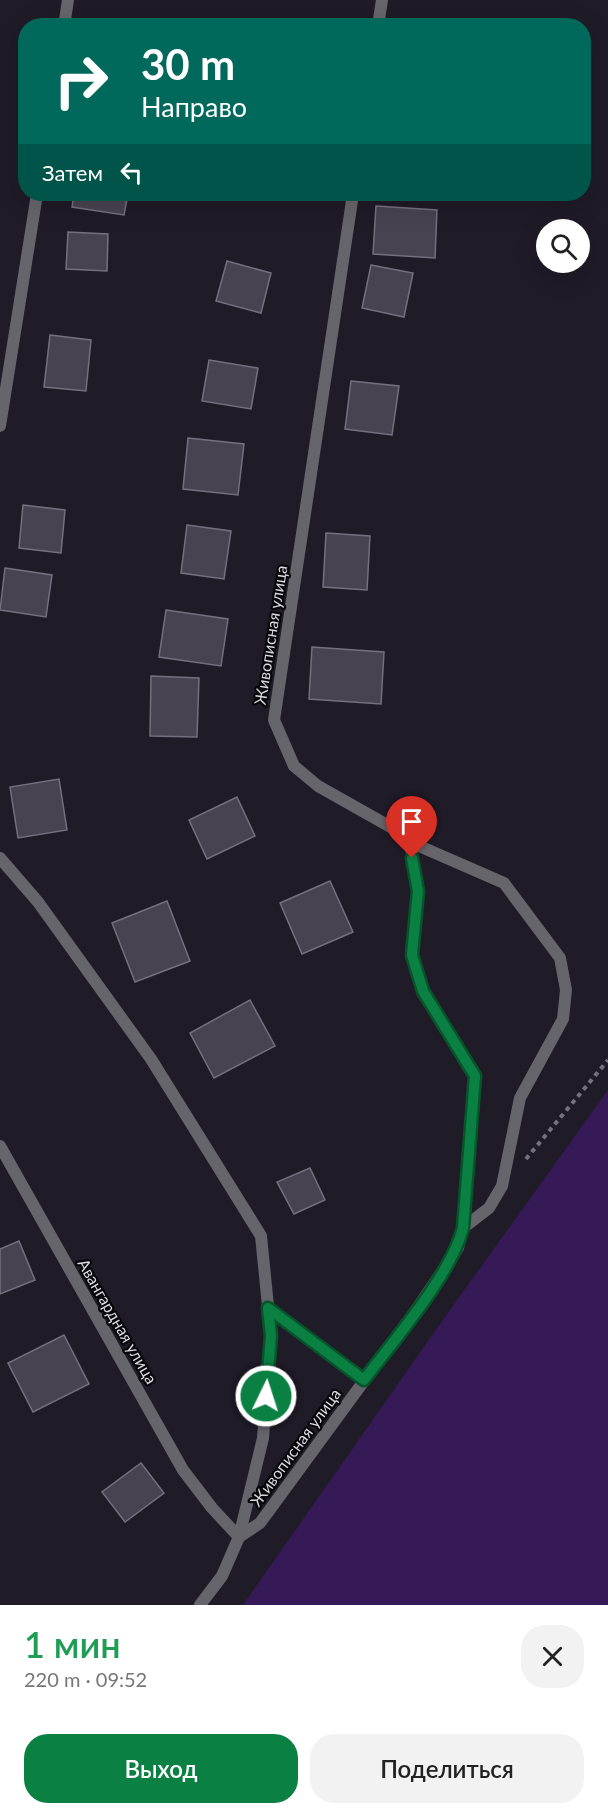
<!DOCTYPE html>
<html lang="ru">
<head>
<meta charset="utf-8">
<style>
  :root { --surface:#fff; --page:#f2f2f2; --text:#222; --muted:#767676; --accent:#0b8043 }
  body { margin:0; font-family:Lato,sans-serif; background:var(--page); color:var(--text); height:100vh; display:flex; flex-direction:column; font-size:22px; white-space:nowrap }
  * { box-sizing:border-box; margin:0 }
  p { font-size:20px; color:var(--muted) }
  .icon { flex:none; width:33px; height:33px; fill:none; stroke:currentColor; stroke-width:2; stroke-linecap:round; stroke-linejoin:round }
  .map { position:relative; height:1605px; overflow:hidden }
  .panel { display:flex; flex-direction:column; background:var(--surface); flex:1 }
  .panel>* { flex:none }
  .hud { position:absolute; left:18px; top:18px; width:573px; height:183px; border-radius:24px; box-shadow:0 6px 24px #0002; background:#00695c; color:#fff; overflow:hidden }
  .tools { position:absolute; left:536px; top:219px; display:grid; gap:12px }
  .tools a { display:grid; place-items:center; width:54px; height:54px; border-radius:50%; background:var(--surface); box-shadow:0 6px 24px #0002; font-size:30px }
  .pin { position:absolute; display:grid; place-items:center; width:51px; height:51px; color:#fff; margin:-62px -26px; border-radius:50% 50% 50% 0; rotate:-45deg; box-shadow:0 0 6px #0007 }
  .pin .icon { rotate:45deg }
  .me { position:absolute; width:66px; margin:-33px; rotate:4deg; stroke-linejoin:round; filter:drop-shadow(0 0 4px #0008) }
  .turn { display:flex; align-items:center; gap:21px; height:126px; padding:0 24px; font-size:27px }
  .turn .icon { width:78px; height:78px; stroke-width:2.5 }
  .turn b { display:block; font-size:42px; line-height:51px }
  .then { display:flex; align-items:center; height:57px; padding:0 24px; background:#0003; gap:12px; font-size:22px }
  .round { display:grid; place-items:center; flex:none; width:63px; height:63px; border-radius:24px; background:var(--page) }
  .overview { display:flex; align-items:center; justify-content:space-between; height:102px; padding:0 24px }
  h1 { font-size:36px; font-weight:600; line-height:45px; color:#1e9e55 }
  .cta { display:flex; gap:12px; margin-top:auto; padding:12px 24px }
  .cta a { flex:1; height:69px; border-radius:24px; background:var(--accent); color:#fff; font-size:24px; font-weight:600; line-height:69px; text-align:center }
  .cta a+a { background:var(--page); color:var(--text) }
  .map>svg:first-child { display:block }
  .green { fill:#351a57 }
  .building { fill:#474350; stroke:#75707f; stroke-width:1.5 }
  .lines { fill:none; stroke-linecap:round; stroke-linejoin:round }
  .path { stroke:#75727d; stroke-width:4; stroke-dasharray:4.5 4.5; stroke-linecap:butt }
  .service { stroke:#67656c; stroke-width:12 }
  .minor { stroke:#67656c; stroke-width:12 }
  .route-casing { stroke:#07532c; stroke-width:15 }
  .route { stroke:#0b8043; stroke-width:10 }
  .labels { text-anchor:middle; dominant-baseline:central; stroke-width:4.5; stroke-linejoin:round; paint-order:stroke }
  .street-label { font-size:16px; fill:#dcdae2; stroke:#08070b }
</style>
</head>
<body>
<div class="map">
<svg width="608" height="1605" viewBox="0 0 608 1605">
  <rect width="100%" height="100%" fill="#1f1b27"/>
  <polygon class="green" points="608,1090 608,1605 243,1605 442,1321"/>
  <g class="building">
    <polygon points="74,194 128,194 124,215 72,207"/>
    <polygon points="376,206 437,210 435,258 373,254"/>
    <polygon points="68,232 108,234 107,271 66,269"/>
    <polygon points="227,261 271,273 261,313 216,301"/>
    <polygon points="371,265 413,273 404,317 362,308"/>
    <polygon points="50,335 91,340 86,391 44,387"/>
    <polygon points="209,360 258,368 251,409 202,401"/>
    <polygon points="351,381 399,386 392,435 345,429"/>
    <polygon points="188,438 244,444 238,495 183,489"/>
    <polygon points="23,505 65,510 61,553 19,548"/>
    <polygon points="187,525 231,531 224,579 181,573"/>
    <polygon points="326,533 370,536 367,590 323,587"/>
    <polygon points="5,568 52,575 46,617 0,610"/>
    <polygon points="166,610 228,619 221,666 159,657"/>
    <polygon points="312,647 384,652 381,704 309,699"/>
    <polygon points="151,676 199,678 197,737 150,736"/>
    <polygon points="59,779 67,830 18,838 10,787"/>
    <polygon points="237,797 255,836 207,859 189,820"/>
    <polygon points="330,881 353,932 302,954 280,903"/>
    <polygon points="167,901 190,961 135,982 112,923"/>
    <polygon points="250,1000 275,1046 214,1078 190,1033"/>
    <polygon points="310,1168 325,1200 294,1214 277,1182"/>
    <polygon points="19,1241 35,1280 0,1294 0,1249"/>
    <polygon points="64,1335 89,1384 33,1412 8,1363"/>
    <polygon points="141,1463 164,1493 125,1522 102,1492"/>
  </g>
  <g class="lines">
    <polyline class="path" points="526,1159 608,1060"/>
    <g class="service">
      <polyline points="378,26 382,0"/>
      <polyline points="239,1537 260,1523 416,1310 458,1248 463,1228 475,1076 423,991 412,955 418,891 410,842 396,830 318,786 294,766 274,720 353,194"/>
    </g>
    <g class="minor">
      <polyline points="64,26 68,0"/>
      <polyline points="0,426 37,194"/>
      <polyline points="410,842 504,883 560,958 566,990 563,1019 520,1098 502,1186 489,1208 463,1228"/>
      <polyline points="0,858 38,902 151,1059 261,1236 271,1336 263,1438 239,1537 222,1576 200,1605"/>
      <polyline points="0,1146 183,1470 212,1508 239,1537"/>
      <polyline points="268,1308 364,1380"/>
    </g>
  </g>
  <g class="lines">
    <g class="route-casing">
      <path id="route" d="M 266,1396 L 271,1336 L 268,1308 L 364,1380 C 394,1340 451,1275 463,1228 L 475,1076 L 423,991 L 412,955 L 418,891 L 412,858"/>
    </g>
    <use href="#route" class="route"/>
  </g>
  <g class="labels">
    <g class="street-label">
      <text transform="translate(270 635) rotate(-81)">Живописная улица</text>
      <text transform="translate(118 1321) rotate(60)">Авангардная улица</text>
      <text transform="translate(295 1447) rotate(-54)">Живописная улица</text>
    </g>
  </g>
</svg>
<div class="tools">
<a><svg class="icon" aria-label="search" viewBox="0 0 24 24"><circle cx="10" cy="10" r="6"/><path d="M15 15l6 6"/></svg></a>
</div>
<div class="pin" style="left:412px;top:858px;background:#d93025"><svg class="icon" aria-label="arrive" viewBox="0 0 24 24"><path d="M6 21V4h12l-3 4 3 4H6"/></svg></div>
<svg class="me" style="left:266px;top:1396px" viewBox="-20 -20 40 40"><circle r="17" fill="#0b8043" stroke="#fff" stroke-width="3"/><path d="M0-11L8 9 0 5-8 9z" fill="#fff"/></svg>
<div class="hud">
<div class="turn"><svg class="icon" aria-label="right" viewBox="0 0 24 24"><path d="M7 20v-9h11M14 6l5 5-5 5"/></svg><div><b>30 m</b>Направо</div></div>
<div class="then">Затем<svg class="icon" aria-label="left" viewBox="0 0 24 24"><path d="M17 20v-9H6M10 6l-5 5 5 5"/></svg></div>
</div>
</div>
<section class="panel">
<div class="overview"><div><h1>1 мин</h1><p>220 m · 09:52</p></div><a class="round"><svg class="icon" aria-label="close" viewBox="0 0 24 24"><path d="M6 6l12 12M18 6L6 18"/></svg></a></div>
<div class="cta"><a>Выход</a><a>Поделиться</a></div>
</section>
</body>
</html>
